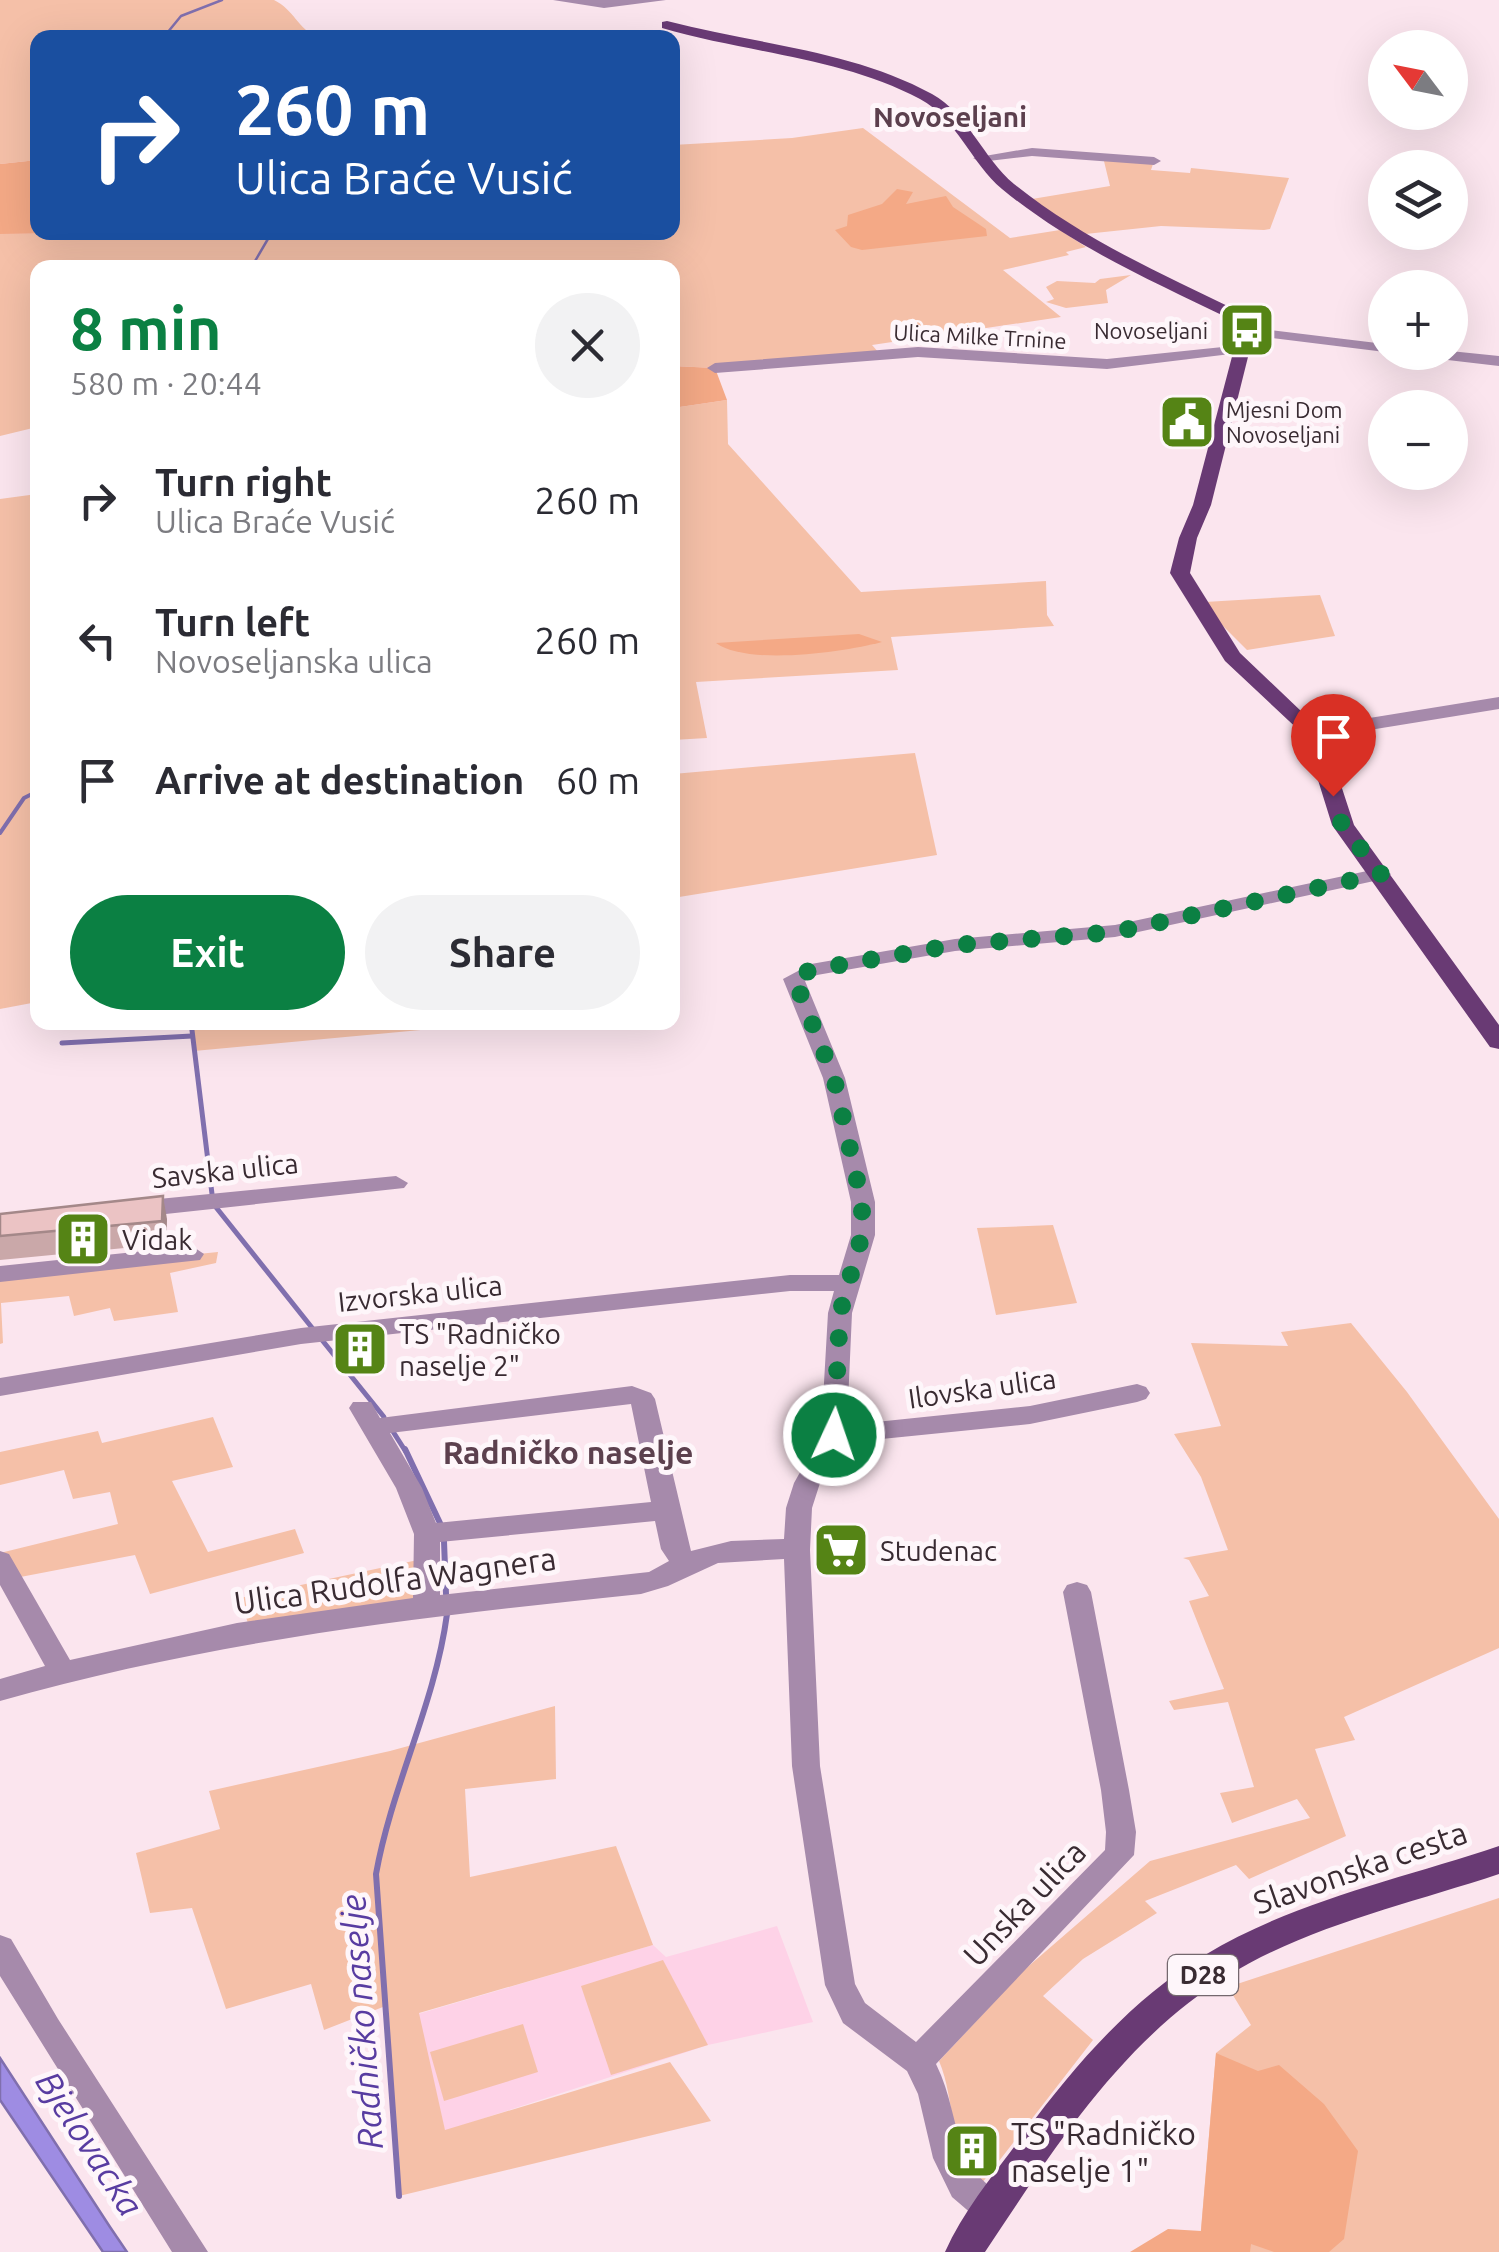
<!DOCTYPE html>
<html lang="en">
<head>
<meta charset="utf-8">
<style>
  :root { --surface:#fff; --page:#f2f2f3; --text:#2b2b33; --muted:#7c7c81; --accent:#0b8043 }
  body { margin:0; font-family:Ubuntu,sans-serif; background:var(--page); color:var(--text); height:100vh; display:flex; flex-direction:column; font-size:38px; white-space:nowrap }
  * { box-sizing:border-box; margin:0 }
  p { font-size:32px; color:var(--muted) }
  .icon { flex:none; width:55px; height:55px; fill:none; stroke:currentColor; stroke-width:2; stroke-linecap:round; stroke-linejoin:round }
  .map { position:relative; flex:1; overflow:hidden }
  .details { position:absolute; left:30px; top:260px; width:650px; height:770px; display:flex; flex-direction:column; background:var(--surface); border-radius:20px; box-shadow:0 10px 40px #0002 }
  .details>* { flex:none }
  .guide { position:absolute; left:30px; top:30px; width:650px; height:210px; border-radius:20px; box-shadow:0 10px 40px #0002; background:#1a4fa0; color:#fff; overflow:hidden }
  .needle { width:65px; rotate:302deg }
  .tools { position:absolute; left:1368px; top:30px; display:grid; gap:20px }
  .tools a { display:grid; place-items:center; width:100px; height:100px; border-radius:50%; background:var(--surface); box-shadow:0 10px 40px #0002; font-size:50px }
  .pin { position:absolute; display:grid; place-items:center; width:85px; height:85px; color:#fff; margin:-102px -42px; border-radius:50% 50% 50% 0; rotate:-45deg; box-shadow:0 0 10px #0007 }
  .pin .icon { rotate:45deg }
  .me { position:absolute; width:110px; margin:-55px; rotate:3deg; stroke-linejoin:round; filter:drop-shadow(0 0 8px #0008) }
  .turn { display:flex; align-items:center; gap:35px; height:210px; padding:0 40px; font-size:45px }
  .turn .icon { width:130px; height:130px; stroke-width:2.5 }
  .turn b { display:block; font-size:70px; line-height:85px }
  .round { display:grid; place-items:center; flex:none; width:105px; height:105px; border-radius:52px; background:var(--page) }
  .overview { display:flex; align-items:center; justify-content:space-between; height:170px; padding:0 40px }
  h1 { font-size:60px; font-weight:700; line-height:75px; color:var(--accent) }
  .cta { display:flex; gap:20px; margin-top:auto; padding:20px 40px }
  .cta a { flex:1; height:115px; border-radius:60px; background:var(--accent); color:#fff; font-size:40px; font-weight:700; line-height:115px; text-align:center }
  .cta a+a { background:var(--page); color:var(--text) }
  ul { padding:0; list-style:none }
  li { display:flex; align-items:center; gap:30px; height:140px; padding:0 40px }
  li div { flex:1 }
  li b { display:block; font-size:38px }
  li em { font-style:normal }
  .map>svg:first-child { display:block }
  .built { fill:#fed2e7 }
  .green { fill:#f5c0a8 }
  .forest { fill:#f4a986 }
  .water { fill:#9e8ce3; stroke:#806fae; stroke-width:2.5 }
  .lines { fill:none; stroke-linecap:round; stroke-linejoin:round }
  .stream-far3 { stroke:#806fae; stroke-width:2.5 }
  .stream-far2 { stroke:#806fae; stroke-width:4 }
  .stream-far1 { stroke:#806fae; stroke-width:5 }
  .stream { stroke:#806fae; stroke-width:6 }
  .minor { fill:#a68aab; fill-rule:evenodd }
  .major { fill:#693a74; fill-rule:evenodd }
  .wall { fill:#caa8a9 }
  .shaded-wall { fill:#a48889 }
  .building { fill:#ebc3c4; stroke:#a48889; stroke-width:2.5 }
  .route { stroke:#0b8043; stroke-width:18; stroke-dasharray:0 32.4 }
  .labels { text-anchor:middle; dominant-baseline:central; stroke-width:10; stroke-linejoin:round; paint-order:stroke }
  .far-poi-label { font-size:22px; fill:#392b32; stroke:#fef6fa; text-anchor:end }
  .far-street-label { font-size:22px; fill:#392b32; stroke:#fef6fa }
  .shield { fill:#fef6fa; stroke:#74686e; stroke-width:2.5 }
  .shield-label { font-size:25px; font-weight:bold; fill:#392b32 }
  .far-quarter-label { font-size:28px; font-weight:bold; fill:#5c404e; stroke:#fef6fa }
  .street-label { font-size:28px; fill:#392b32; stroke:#fef6fa }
  .poi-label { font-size:28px; fill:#392b32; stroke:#fef6fa; text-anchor:start }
  .quarter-label { font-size:32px; font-weight:bold; fill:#5c404e; stroke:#fef6fa }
  .near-street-label { font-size:32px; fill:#392b32; stroke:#fef6fa }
  .near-poi-label { font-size:32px; fill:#392b32; stroke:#fef6fa; text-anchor:start }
  .near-water-label { font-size:35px; font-style:italic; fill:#583ca1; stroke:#fef6fa }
</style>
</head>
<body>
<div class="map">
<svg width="1499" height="2252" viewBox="0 0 1499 2252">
  <rect width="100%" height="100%" fill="#fbe5ee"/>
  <polygon class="built" points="777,1926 813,2022 708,2045 445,2131 418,2014 653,1945 666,1957"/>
  <g class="green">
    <path d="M 0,0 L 274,0 C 294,10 298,28 316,37 L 38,38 L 37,160 L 0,164 Z"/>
    <polygon points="863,128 1010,238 1060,230 1086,247 1066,252 1069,255 1003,270 1061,317 872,345 879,353 715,368 673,366 672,268 38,268 37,427 0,436 0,234 672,232 673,145 792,138"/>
    <polygon points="1103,157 1154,161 1151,170 1190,173 1191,168 1289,178 1270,229 1264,230 1161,226 1076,235 1026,200 1110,186"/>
    <polygon points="1131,275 1106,290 1108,303 1066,308 1046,302 1054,299 1046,287 1057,281 1095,283 1100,279"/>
    <polygon points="727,400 728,444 861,592 1046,581 1047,615 1054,626 891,637 898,670 696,682 707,738 673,740 673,408"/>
    <polygon points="37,494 37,1002 0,1009 0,499"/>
    <polygon points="1320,595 1335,636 1247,650 1210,613 1205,602"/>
    <polygon points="915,753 937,855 673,898 673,774"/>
    <polygon points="191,1023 191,1022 496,1023 194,1051"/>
    <polygon points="1053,1225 1077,1303 996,1315 977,1228"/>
    <polygon points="218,1252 216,1263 170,1273 178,1312 114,1321 110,1308 74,1316 69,1296 1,1303 3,1343 0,1344 0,1274"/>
    <path d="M 1351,1323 L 1407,1392 L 1499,1519 L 1499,1648 L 1344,1717 L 1355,1740 L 1315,1749 L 1346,1836 L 1249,1879 L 1236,1865 L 1145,1901 L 1157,1913 L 1083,1959 L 1043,1996 L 1093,2040 L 982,2183 C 948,2155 956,2100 939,2061 L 1023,1971 L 1150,1861 L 1310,1818 L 1297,1799 L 1232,1823 L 1220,1793 L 1254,1787 L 1228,1702 L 1174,1710 L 1169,1701 L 1224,1689 L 1189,1601 L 1209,1596 L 1189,1560 L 1183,1558 L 1228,1550 L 1201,1477 L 1174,1434 L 1221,1426 L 1191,1343 L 1288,1346 L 1281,1332 Z"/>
    <polygon points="213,1417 233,1467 172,1481 208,1552 295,1529 304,1553 150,1594 135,1555 10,1579 0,1553 118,1524 110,1492 73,1499 64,1470 0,1485 0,1452 98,1431 102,1443"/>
    <polygon points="427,1558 426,1606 251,1633 240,1598"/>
    <polygon points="555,1706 556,1779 465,1789 470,1877 616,1846 653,1945 419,2013 445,2130 670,2062 711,2121 399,2196 388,2005 324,2030 311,1984 226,2009 192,1908 150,1913 136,1853 220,1829 209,1791 390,1751"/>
    <polygon points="1499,1898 1499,2252 1199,2252 1216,2053 1251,2025 1228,1987"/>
    <polygon points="663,1960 708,2045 611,2075 581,1986"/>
    <polygon points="523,2024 538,2072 444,2101 430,2052"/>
  </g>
  <g class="forest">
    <polygon points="37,160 38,232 124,233 0,234 0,164"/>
    <polygon points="897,189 913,192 906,204 946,196 953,207 986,229 987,236 862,250 851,247 835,230 847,226 848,215 882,204"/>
    <polygon points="673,366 715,368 727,400 673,408"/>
    <path d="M 859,634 L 882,642 C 844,652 748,666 716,643 Z"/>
    <polygon points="1216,2053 1258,2071 1279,2065 1324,2104 1358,2151 1344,2239 1329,2252 1274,2252 1251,2244 1250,2252 1130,2252 1168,2229 1201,2231"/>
  </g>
  <polygon class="water" points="0,2058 110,2227 127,2252 103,2252 0,2100"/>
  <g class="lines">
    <g class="stream-far3">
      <polyline points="163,38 181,16 222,0"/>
      <polyline points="251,268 272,232"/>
    </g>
    <polyline class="stream-far2" points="0,833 24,798 38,791"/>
    <g class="stream-far1">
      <polyline points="191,1022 212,1194"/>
      <polyline points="62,1043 192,1036"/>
      <polyline points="215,1206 313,1329"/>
      <polyline points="322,1340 384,1417"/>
      <polyline points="392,1430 406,1452"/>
    </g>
    <g class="stream">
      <polyline points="405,1449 440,1523"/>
      <polyline points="444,1541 446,1594"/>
      <path d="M 399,2196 L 376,1874 C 392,1785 435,1704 447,1614"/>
    </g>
    <g class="minor">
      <polygon points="553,0 666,0 604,8"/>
      <polygon points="1032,148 1154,157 1161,161 1154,165 1032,156 980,162 973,158"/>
      <polygon points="1245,327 1385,344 1385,352 1240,334 1238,331"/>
      <polygon points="1242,345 1249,349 1247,352 1107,369 918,357 715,373 707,368 715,363 918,347 1107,359"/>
      <polygon points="1450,351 1499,356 1499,366 1422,357 1415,352"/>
      <polygon points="1499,697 1499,709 1314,739 1305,733 1314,727"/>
      <path d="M 1381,868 L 1391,874 L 1388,878 L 1115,937 L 955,951 L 817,975 L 805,981 L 845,1078 L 875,1202 L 875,1235 L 852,1313 L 847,1425 L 1030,1406 L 1137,1384 L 1146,1387 L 1150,1393 L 1146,1399 L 1137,1402 L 1030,1424 L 842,1443 L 820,1483 L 812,1508 L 810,1550 L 820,1766 L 855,1984 L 865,2003 L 916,2042 L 1105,1850 L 1106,1832 L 1101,1790 L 1063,1592 L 1067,1585 L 1077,1582 L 1087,1585 L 1091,1592 L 1129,1790 L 1136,1832 L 1134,1855 L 936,2064 C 951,2094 953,2124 965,2155 C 974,2179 998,2188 1008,2210 L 1004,2221 L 992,2225 L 980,2221 L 952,2197 L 933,2158 L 918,2094 L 907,2071 L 843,2023 L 825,1985 L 792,1766 L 784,1559 L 718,1563 L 668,1586 L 641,1594 C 424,1616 210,1641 0,1701 L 0,1679 L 45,1666 L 0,1585 L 0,1551 L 9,1554 L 70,1660 L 237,1623 L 413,1598 L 414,1534 L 396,1488 L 349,1408 L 353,1402 L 371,1402 L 380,1418 L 632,1386 L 651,1393 L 655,1399 L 691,1551 L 731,1541 L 784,1539 L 786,1508 L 794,1483 L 821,1435 L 828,1313 L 834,1291 L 790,1291 L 301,1344 L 0,1396 L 0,1378 L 301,1328 L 790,1275 L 839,1275 L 851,1235 L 851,1202 L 823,1078 L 783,979 L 811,964 L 955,939 L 1115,925 ZM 631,1404 L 651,1502 L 436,1523 L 422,1488 L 390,1433 ZM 655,1521 L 661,1549 L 669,1561 L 649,1572 L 440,1595 L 440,1542 Z"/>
      <polygon points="396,1176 408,1183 404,1188 138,1217 126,1209 138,1201"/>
      <polygon points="192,1246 204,1254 200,1260 0,1282 0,1266"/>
      <polygon points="0,1935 11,1939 58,2019 208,2252 172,2252 0,1976"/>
    </g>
    <g class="major">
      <path d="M 667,21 C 754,44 852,50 932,94 C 968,114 983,158 1014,184 C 1082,239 1162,274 1240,312 L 1251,326 L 1250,349 L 1211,505 L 1197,538 L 1190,573 L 1240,653 L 1324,733 L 1354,825 L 1499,1025 L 1499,1049 L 1490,1047 L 1332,825 L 1304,735 L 1225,661 L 1170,573 L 1179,538 L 1193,505 L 1234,349 L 1235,326 L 1228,318 C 1150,280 1070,245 1002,189 C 971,163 957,119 920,99 C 841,57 747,53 662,28 L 662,22 Z"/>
      <path d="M 1499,1846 L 1499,1874 C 1409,1904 1311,1925 1229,1975 C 1122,2040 1053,2150 985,2252 L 945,2252 C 964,2209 998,2169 1026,2131 C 1076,2064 1132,1999 1205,1955 C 1294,1901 1401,1879 1499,1846 Z"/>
    </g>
  </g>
  <g class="wall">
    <polygon points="1177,400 1199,401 1198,428 1175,426"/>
    <polygon points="0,1214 167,1219 166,1244 0,1260"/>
  </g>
  <g class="shaded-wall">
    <polygon points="163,1196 167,1219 166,1244 162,1221"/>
    <polygon points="983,2142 982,2148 972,2160 972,2155"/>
  </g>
  <g class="building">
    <polygon points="1177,400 1199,401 1199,418 1176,417"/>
    <polygon points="163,1196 162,1221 0,1236 0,1214"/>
    <polygon points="971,2135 983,2142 972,2155 967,2141"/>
  </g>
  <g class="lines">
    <polyline class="route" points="834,1435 840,1313 862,1235 862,1202 834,1078 794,978 811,970 955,945 1115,932 1381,874 1342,825 1333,796"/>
  </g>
  <defs>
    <g id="bus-square" transform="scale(2.875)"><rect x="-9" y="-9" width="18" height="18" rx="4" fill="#558415" stroke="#fef6fa"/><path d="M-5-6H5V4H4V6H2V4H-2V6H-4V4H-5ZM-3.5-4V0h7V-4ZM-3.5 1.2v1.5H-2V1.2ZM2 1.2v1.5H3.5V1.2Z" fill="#fff"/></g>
    <g id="civic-square" transform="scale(2.875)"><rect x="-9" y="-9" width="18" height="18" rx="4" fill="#558415" stroke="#fef6fa"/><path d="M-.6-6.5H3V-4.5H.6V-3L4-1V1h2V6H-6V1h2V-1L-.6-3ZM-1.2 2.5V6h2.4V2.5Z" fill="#fff"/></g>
    <g id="building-square" transform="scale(2.875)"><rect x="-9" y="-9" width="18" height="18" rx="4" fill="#558415" stroke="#fef6fa"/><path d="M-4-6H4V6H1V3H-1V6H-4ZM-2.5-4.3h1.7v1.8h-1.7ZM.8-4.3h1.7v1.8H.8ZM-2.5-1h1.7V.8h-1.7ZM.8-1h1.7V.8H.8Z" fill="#fff"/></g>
    <g id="supermarket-square" transform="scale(2.875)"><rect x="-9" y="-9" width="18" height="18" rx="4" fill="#558415" stroke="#fef6fa"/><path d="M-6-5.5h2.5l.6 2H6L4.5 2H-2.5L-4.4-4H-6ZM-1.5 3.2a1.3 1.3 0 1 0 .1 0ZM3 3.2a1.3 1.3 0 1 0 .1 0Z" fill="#fff"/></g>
  </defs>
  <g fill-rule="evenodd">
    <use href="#bus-square" x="1247" y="330"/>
    <use href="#civic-square" x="1187" y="422"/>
    <use href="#building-square" x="83" y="1239"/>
    <use href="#building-square" x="360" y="1349"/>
    <use href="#supermarket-square" x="841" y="1550"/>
    <use href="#building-square" x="972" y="2151"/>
  </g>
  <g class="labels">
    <g class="far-poi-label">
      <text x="1208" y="330">Novoseljani</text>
      <text x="1226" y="409" text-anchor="start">Mjesni Dom<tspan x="1226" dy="25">Novoseljani</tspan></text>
    </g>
    <g class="far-street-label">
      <text transform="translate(980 336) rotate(3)">Ulica Milke Trnine</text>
    </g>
    <rect class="shield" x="1168" y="1955" width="70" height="40" rx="8"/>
    <g class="shield-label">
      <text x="1203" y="1975">D28</text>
    </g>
    <g class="far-quarter-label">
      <text x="950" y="116">Novoseljani</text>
    </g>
    <g class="street-label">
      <text transform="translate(225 1170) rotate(-6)">Savska ulica</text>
      <text transform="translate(420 1293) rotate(-6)">Izvorska ulica</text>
      <text transform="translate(982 1388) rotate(-8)">Ilovska ulica</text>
    </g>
    <g class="poi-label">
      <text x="122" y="1239">Vidak</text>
      <text x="399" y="1333">TS "Radničko<tspan x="399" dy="32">naselje 2"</tspan></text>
      <text x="880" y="1550">Studenac</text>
    </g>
    <g class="quarter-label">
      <text x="568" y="1452">Radničko naselje</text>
    </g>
    <g class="near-street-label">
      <text transform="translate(395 1580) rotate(-8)">Ulica Rudolfa Wagnera</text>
      <text transform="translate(1360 1867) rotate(-19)">Slavonska cesta</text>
      <text transform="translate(1024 1903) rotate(-46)">Unska ulica</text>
    </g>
    <g class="near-poi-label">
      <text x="1011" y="2133">TS "Radničko<tspan x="1011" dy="37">naselje 1"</tspan></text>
    </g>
    <g class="near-water-label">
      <text transform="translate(361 2022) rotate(-94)">Radničko naselje</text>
      <text transform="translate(90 2143) rotate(57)">Bjelovacka</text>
    </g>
  </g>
</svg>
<div class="tools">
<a><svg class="needle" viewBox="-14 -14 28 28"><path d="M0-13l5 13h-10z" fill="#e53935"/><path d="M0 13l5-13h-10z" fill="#7c7c81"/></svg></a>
<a><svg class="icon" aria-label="layers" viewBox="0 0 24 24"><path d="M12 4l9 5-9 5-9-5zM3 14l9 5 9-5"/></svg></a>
<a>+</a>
<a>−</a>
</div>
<div class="pin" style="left:1333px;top:796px;background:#d93025"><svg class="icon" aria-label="arrive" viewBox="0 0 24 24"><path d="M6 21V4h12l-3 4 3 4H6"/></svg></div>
<svg class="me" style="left:834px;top:1435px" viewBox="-20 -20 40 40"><circle r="17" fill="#0b8043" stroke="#fff" stroke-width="3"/><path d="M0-11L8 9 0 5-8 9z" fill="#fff"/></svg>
<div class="guide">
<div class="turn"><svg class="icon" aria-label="right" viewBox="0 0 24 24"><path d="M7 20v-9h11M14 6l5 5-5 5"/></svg><div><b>260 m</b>Ulica Braće Vusić</div></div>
</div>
<section class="details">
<div class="overview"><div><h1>8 min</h1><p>580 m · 20:44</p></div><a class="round"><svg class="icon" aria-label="close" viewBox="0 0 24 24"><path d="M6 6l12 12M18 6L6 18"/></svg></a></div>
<ul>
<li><svg class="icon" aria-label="right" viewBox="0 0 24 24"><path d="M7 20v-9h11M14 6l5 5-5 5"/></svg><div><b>Turn right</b><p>Ulica Braće Vusić</p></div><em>260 m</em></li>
<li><svg class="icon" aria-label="left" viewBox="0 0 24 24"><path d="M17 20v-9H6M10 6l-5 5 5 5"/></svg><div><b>Turn left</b><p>Novoseljanska ulica</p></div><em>260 m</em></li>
<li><svg class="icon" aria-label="arrive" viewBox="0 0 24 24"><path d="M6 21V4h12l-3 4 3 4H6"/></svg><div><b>Arrive at destination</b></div><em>60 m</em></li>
</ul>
<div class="cta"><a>Exit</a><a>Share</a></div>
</section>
</div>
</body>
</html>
